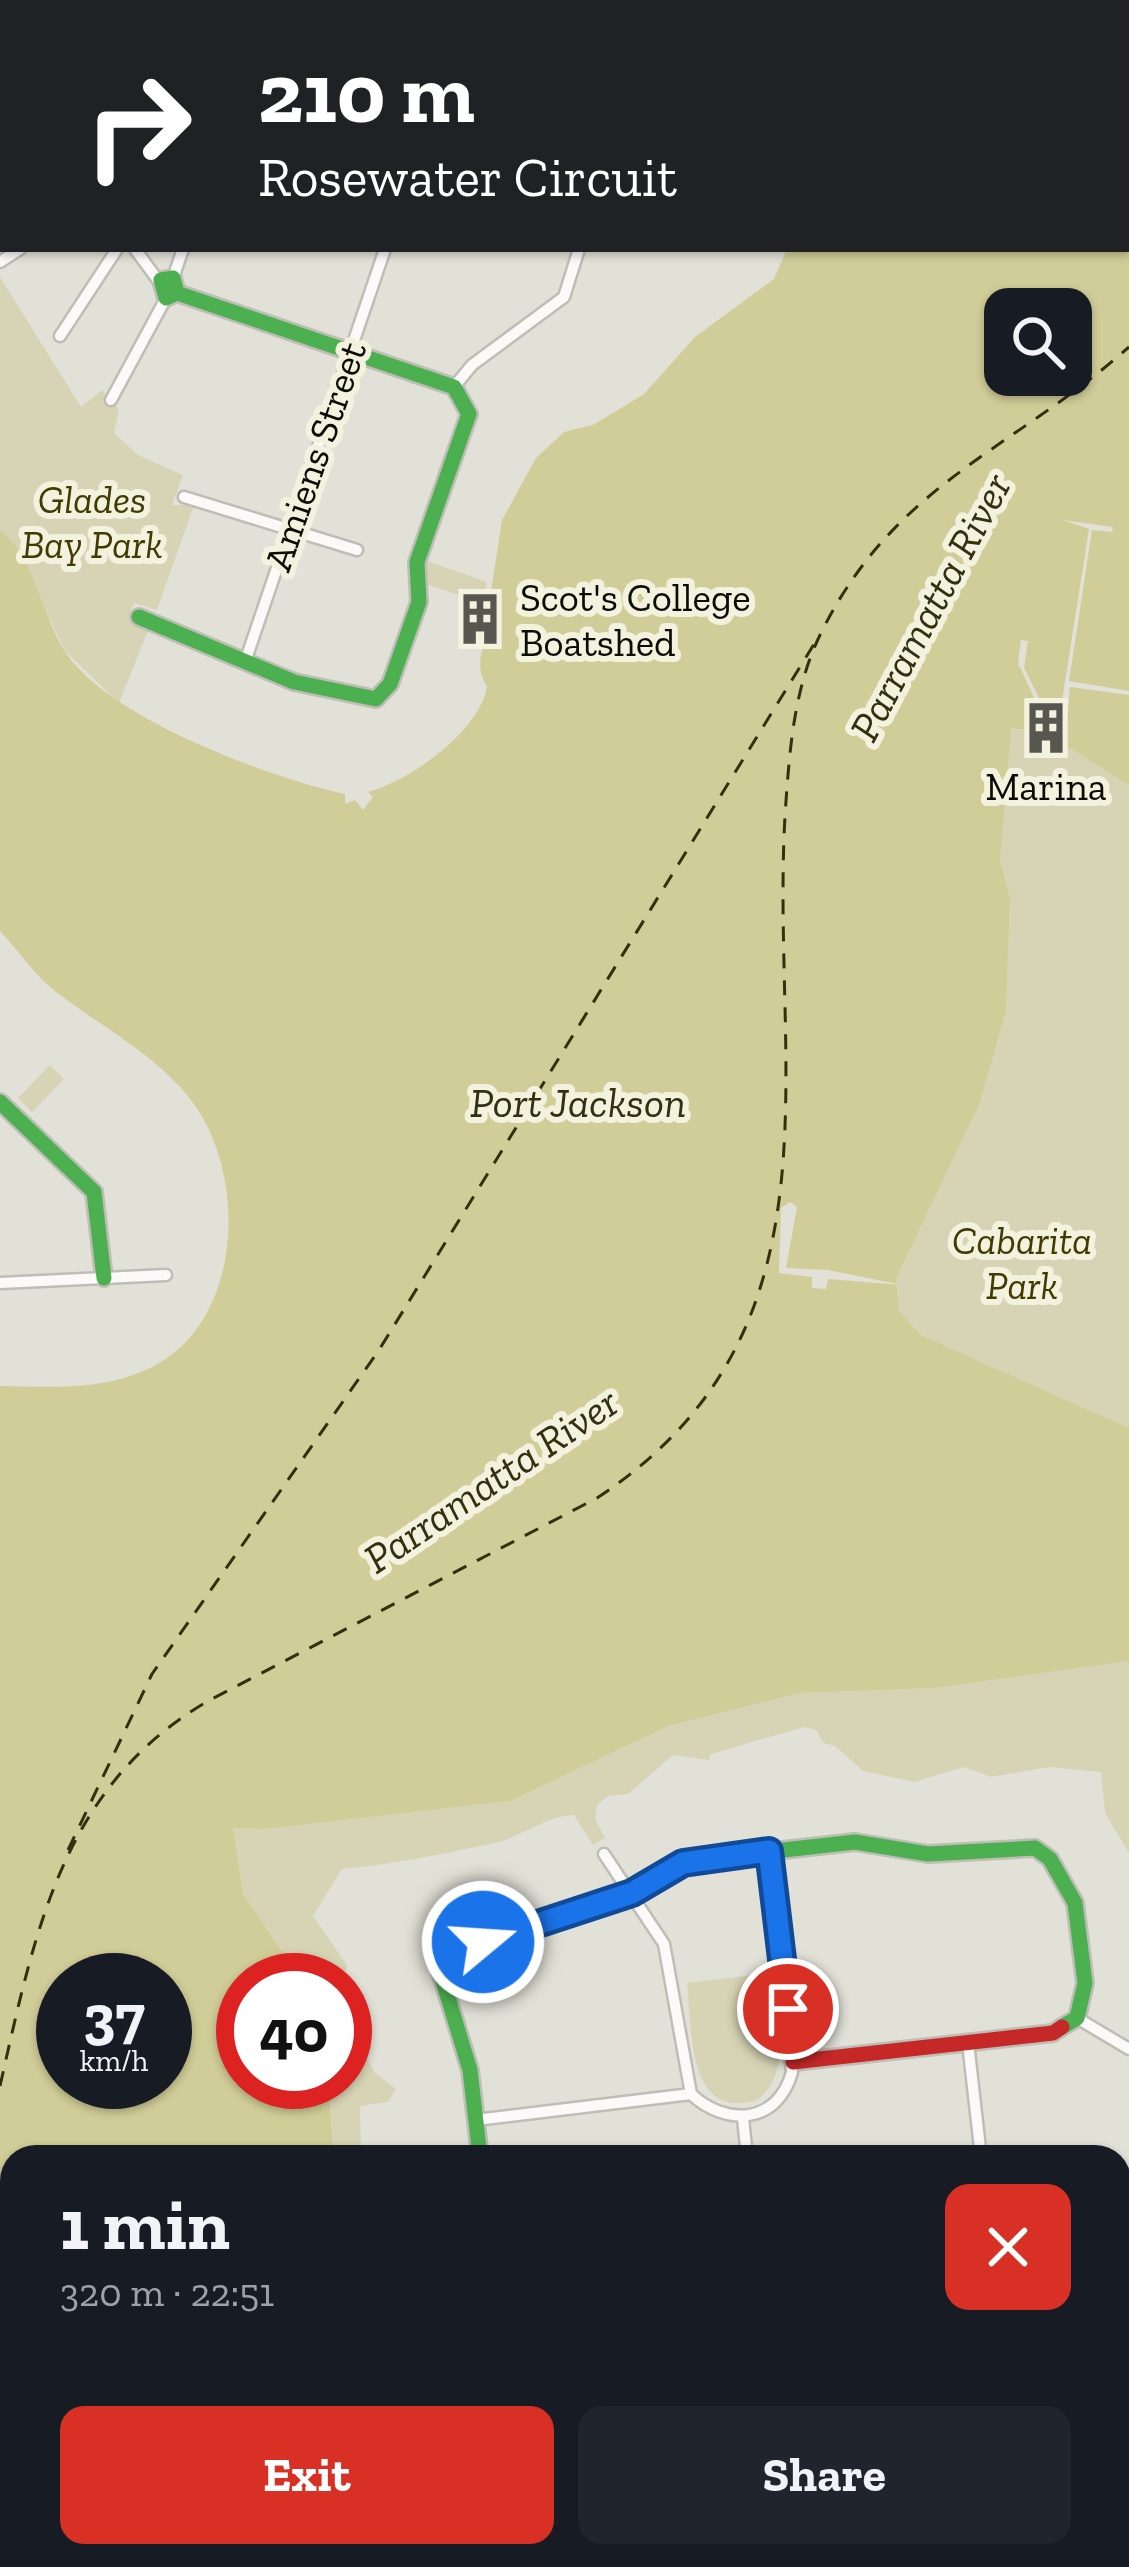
<!DOCTYPE html>
<html lang="en">
<head>
<meta charset="utf-8">
<style>
  :root { --surface:#171b24; --page:#20242c; --text:#f1f3f6; --muted:#9ea1a6; --accent:#d93025 }
  body { margin:0; font-family:"Zilla Slab",serif; background:var(--page); color:var(--text); height:100vh; display:flex; flex-direction:column; font-size:45px; white-space:nowrap }
  * { box-sizing:border-box; margin:0 }
  p { font-size:39px; color:var(--muted) }
  .icon { flex:none; width:66px; height:66px; fill:none; stroke:currentColor; stroke-width:2; stroke-linecap:round; stroke-linejoin:round }
  .map { position:relative; flex:1; overflow:hidden }
  .details { position:absolute; left:0px; top:2145px; width:1131px; height:423px; display:flex; flex-direction:column; background:var(--surface); border-radius:36px 36px 0 0; box-shadow:0 3px 9px #0004 }
  .details>* { flex:none }
  .top-card { position:absolute; left:0px; top:0px; width:1131px; height:252px; box-shadow:0 3px 9px #0004; background:#202124; color:#fff; overflow:hidden }
  .controls { position:absolute; left:984px; top:288px; display:grid; gap:24px }
  .controls a { display:grid; place-items:center; width:108px; height:108px; border-radius:24px; background:var(--surface); box-shadow:0 3px 9px #0004; font-size:60px }
  .speed { position:absolute; left:36px; top:1953px; display:flex; gap:24px; font-size:60px; font-weight:700; text-align:center }
  .speed>* { display:grid; place-content:center; width:156px; height:156px; border-radius:50%; background:var(--surface); box-shadow:0 3px 9px #0004; line-height:1 }
  .speed small { font-size:30px; font-weight:400 }
  .speed .limit { border:18px solid #d22; background:#fff; color:#111 }
  .pin { position:absolute; display:grid; place-items:center; width:102px; height:102px; color:#fff; margin:-51px; border:6px solid #fff; border-radius:50%; box-shadow:0 3px 12px #0007 }
  .me { position:absolute; width:132px; margin:-66px; rotate:72deg; stroke-linejoin:round; filter:drop-shadow(0 0 9px #0008) }
  .turn { display:flex; align-items:center; gap:42px; height:252px; padding:0 60px; font-size:54px }
  .turn .icon { width:156px; height:156px; stroke-width:2.5 }
  .turn b { display:block; font-size:84px; line-height:102px }
  .round { display:grid; place-items:center; flex:none; width:126px; height:126px; border-radius:24px; background:var(--page) }
  .head { display:flex; align-items:center; justify-content:space-between; height:204px; padding:0 60px }
  h1 { font-size:72px; font-weight:800; line-height:90px }
  .action { display:flex; gap:24px; margin-top:auto; padding:24px 60px }
  .action a { flex:1; height:138px; border-radius:24px; background:var(--accent); color:#fff; font-size:48px; font-weight:800; line-height:138px; text-align:center }
  .action a+a { background:var(--page); color:var(--text) }
  .map>svg:first-child { display:block }
  .green { fill:#d7d4b5 }
  .water { fill:#d1cd98; fill-rule:evenodd }
  .pier { fill:#e2e1d7 }
  .lines { fill:none; stroke-linecap:round; stroke-linejoin:round }
  .ferry { stroke:#333010; stroke-width:3; stroke-dasharray:15 12; stroke-linecap:butt }
  .street-casing { stroke:#bebdb6; stroke-width:15 }
  .fast-casing { stroke:#bebdb6; stroke-width:20 }
  .jam-casing { stroke:#bebdb6; stroke-width:20 }
  .street { stroke:#fbfaf9; stroke-width:10 }
  .fast { stroke:#4caf50; stroke-width:15 }
  .jam { stroke:#c62828; stroke-width:15 }
  .route-casing { stroke:#114b97; stroke-width:30 }
  .route { stroke:#1a73e8; stroke-width:21 }
  .labels { text-anchor:middle; dominant-baseline:central; stroke-width:12; stroke-linejoin:round; paint-order:stroke }
  .street-label { font-size:39px; fill:#0c0c06; stroke:#f3f2df }
  .park-label { font-size:39px; font-style:italic; fill:#403b00; stroke:#f3f2df }
  .poi-label { font-size:39px; fill:#0c0c06; stroke:#f3f2df; text-anchor:start }
  .water-label { font-size:42px; font-style:italic; fill:#333010; stroke:#f3f2df }
</style>
</head>
<body>
<div class="map">
<svg width="1129" height="2567" viewBox="0 0 1129 2567">
  <rect width="100%" height="100%" fill="#e2e1d7"/>
  <g class="green">
    <polygon points="0,277 81,407 102,390 119,410 114,433 138,455 183,475 172,505 194,505 157,610 134,603 130,612 135,625 149,628 119,703 65,651 14,545 0,530"/>
    <polygon points="424,560 487,582 483,603 426,584"/>
    <path d="M 1010,728 C 1055,733 1093,759 1129,785 L 1129,1428 L 921,1335 L 899,1311 L 896,1279 L 979,1105 L 1006,1012 L 1010,898 L 1000,860 Z"/>
    <polygon points="50,1065 64,1079 32,1112 18,1098"/>
    <path d="M 1129,1661 L 1129,1853 L 1105,1813 L 1101,1772 L 1049,1767 L 991,1777 L 964,1767 L 914,1782 L 863,1771 L 835,1746 L 823,1743 L 816,1730 L 804,1727 L 711,1754 L 709,1760 L 673,1755 L 628,1794 L 608,1796 L 597,1805 L 595,1819 L 605,1838 L 593,1845 L 574,1815 C 549,1815 521,1837 494,1843 C 443,1854 395,1864 342,1869 L 313,1916 L 347,1965 L 344,1980 L 302,1980 L 243,1894 L 233,1828 L 265,1829 L 511,1801 L 668,1726 L 800,1693 L 936,1688 Z"/>
    <path d="M 771,1973 C 775,2013 795,2072 757,2100 C 686,2122 692,2028 687,1983 Z"/>
    <polygon points="345,2020 375,2073 396,2089 388,2102 360,2106 361,2157 334,2157 328,2082 345,2082"/>
  </g>
  <path class="water" d="M 670,0 L 1129,0 L 1129,785 L 1067,746 L 1034,731 L 1011,728 L 1000,860 L 1010,898 L 1006,1012 L 979,1105 L 896,1279 L 899,1311 L 921,1335 L 1129,1428 L 1129,1661 L 936,1688 L 800,1693 L 668,1726 L 511,1801 L 265,1829 L 233,1828 L 243,1894 L 302,1980 L 243,1980 L 243,2082 L 328,2082 L 334,2157 L 12,2157 L 12,2556 L 115,2556 L 105,2567 L 0,2567 L 0,1386 C 53,1387 103,1391 152,1367 C 244,1321 248,1174 191,1100 C 157,1055 100,1026 56,992 C 34,975 19,951 0,931 L 0,530 C 33,554 42,615 64,650 C 107,718 268,777 345,794 L 345,804 L 355,800 L 363,810 L 373,797 L 368,792 C 410,781 481,730 487,686 C 470,661 488,636 500,613 L 490,598 L 502,520 L 536,458 L 564,432 L 593,425 L 644,394 L 695,337 L 774,279 L 787,249 L 1128,249 L 1128,3 ZM 1005,309 L 1071,309 L 1071,375 L 1005,375 ZM 63,1980 L 165,1980 L 165,2082 L 63,2082 Z"/>
  <g class="pier">
    <polygon points="1063,520 1113,527 1112,532 1092,530 1069,681 1129,691 1129,695 1070,687 1065,745 1035,731 1034,697 1018,663 1021,640 1028,641 1024,668 1039,698 1062,701 1089,529"/>
    <polygon points="790,1202 797,1207 786,1268 828,1270 902,1285 828,1279 826,1289 812,1288 812,1277 779,1273 781,1208"/>
  </g>
  <g class="lines">
    <g class="ferry">
      <polyline points="68,1850 152,1674 379,1350 816,641"/>
      <path d="M 0,2086 C 35,1932 62,1786 208,1701 L 597,1498 C 855,1328 767,1059 786,801 C 790,745 795,685 821,633 C 895,483 1013,450 1129,347"/>
      <polyline points="0,2496 12,2518"/>
      <polyline points="32,2556 38,2567"/>
    </g>
    <g class="street-casing">
      <g id="street">
        <polyline points="3,0 4,3"/>
        <polyline points="218,0 222,3"/>
        <polyline points="265,3 266,0"/>
        <polyline points="469,3 470,0"/>
        <polyline points="0,117 3,115"/>
        <polyline points="135,249 160,283"/>
        <polyline points="0,262 20,249"/>
        <polyline points="173,278 183,249"/>
        <polyline points="60,336 117,249"/>
        <polyline points="454,387 472,365 564,297 579,249"/>
        <polyline points="111,400 166,298"/>
        <polyline points="184,497 357,550"/>
        <polyline points="245,662 385,249"/>
        <polyline points="0,1283 166,1275"/>
        <path d="M 604,1854 L 664,1944 L 691,2094 C 726,2127 778,2124 792,2072 L 769,1851"/>
        <polyline points="1077,2018 1129,2049"/>
        <polyline points="968,2043 981,2157"/>
        <polyline points="743,2118 747,2157"/>
        <polyline points="476,2120 691,2094"/>
        <polyline points="1119,2176 1129,2175"/>
        <polyline points="1119,2428 1129,2427"/>
        <polyline points="311,2556 312,2567"/>
        <polyline points="513,2556 514,2567"/>
        <polyline points="760,2556 762,2567"/>
        <polyline points="887,2556 888,2567"/>
        <polyline points="971,2567 996,2567"/>
        <polyline points="1000,2567 1013,2560 1024,2567"/>
      </g>
    </g>
    <g class="fast-casing">
      <g id="fast">
        <polyline points="139,617 294,682 376,699 390,684 419,602 417,562 469,414 454,387 177,293 166,298 161,280 173,278 177,293"/>
        <polyline points="0,1102 94,1192 104,1278"/>
        <polyline points="480,2157 470,2070 439,1968 449,1953 632,1893 683,1863 702,1859 855,1842 928,1854 1035,1848 1050,1859 1075,1903 1085,1983 1077,2018 1062,2027"/>
      </g>
    </g>
    <g class="jam-casing">
      <polyline id="jam" points="793,2062 1053,2033 1062,2027"/>
    </g>
    <use href="#street" class="street"/>
    <use href="#fast" class="fast"/>
    <use href="#jam" class="jam"/>
  </g>
  <g class="lines">
    <g class="route-casing">
      <polyline id="route" points="483,1942 632,1893 683,1863 769,1851 788,2009"/>
    </g>
    <use href="#route" class="route"/>
  </g>
  <defs>
    <g id="building-bare" transform="scale(4.14)"><path d="M-4-6H4V6H1V3H-1V6H-4ZM-2.5-4.3h1.7v1.8h-1.7ZM.8-4.3h1.7v1.8H.8ZM-2.5-1h1.7V.8h-1.7ZM.8-1h1.7V.8H.8Z" fill="#57574f" stroke="#f3f2df" stroke-width="2.5" paint-order="stroke"/></g>
  </defs>
  <g fill-rule="evenodd">
    <use href="#building-bare" x="480" y="619"/>
    <use href="#building-bare" x="1046" y="728"/>
  </g>
  <g class="labels">
    <g class="street-label">
      <text transform="translate(315 456) rotate(-71)">Amiens Street</text>
    </g>
    <g class="park-label">
      <text x="92" y="499">Glades<tspan x="92" dy="45">Bay Park</tspan></text>
      <text x="1022" y="1240">Cabarita<tspan x="1022" dy="45">Park</tspan></text>
    </g>
    <g class="poi-label">
      <text x="520" y="597">Scot's College<tspan x="520" dy="45">Boatshed</tspan></text>
      <text x="1046" y="786" text-anchor="middle">Marina</text>
    </g>
    <g class="water-label">
      <text transform="translate(930 607) rotate(-62)">Parramatta River</text>
      <text x="578" y="1102">Port Jackson</text>
      <text transform="translate(491 1480) rotate(-34)">Parramatta River</text>
    </g>
  </g>
</svg>
<div class="controls">
<a><svg class="icon" aria-label="search" viewBox="0 0 24 24"><circle cx="10" cy="10" r="6"/><path d="M15 15l6 6"/></svg></a>
</div>
<div class="speed"><div>37<small>km/h</small></div><div class="limit">40</div></div>
<div class="pin" style="left:788px;top:2009px;background:#d93025"><svg class="icon" aria-label="arrive" viewBox="0 0 24 24"><path d="M6 21V4h12l-3 4 3 4H6"/></svg></div>
<svg class="me" style="left:483px;top:1942px" viewBox="-20 -20 40 40"><circle r="17" fill="#1a73e8" stroke="#fff" stroke-width="3"/><path d="M0-11L8 9 0 5-8 9z" fill="#fff"/></svg>
<div class="top-card">
<div class="turn"><svg class="icon" aria-label="right" viewBox="0 0 24 24"><path d="M7 20v-9h11M14 6l5 5-5 5"/></svg><div><b>210 m</b>Rosewater Circuit</div></div>
</div>
<section class="details">
<div class="head"><div><h1>1 min</h1><p>320 m · 22:51</p></div><a class="round" style="background:#d93025;color:#fff"><svg class="icon" aria-label="close" viewBox="0 0 24 24"><path d="M6 6l12 12M18 6L6 18"/></svg></a></div>
<div class="action"><a>Exit</a><a>Share</a></div>
</section>
</div>
</body>
</html>
